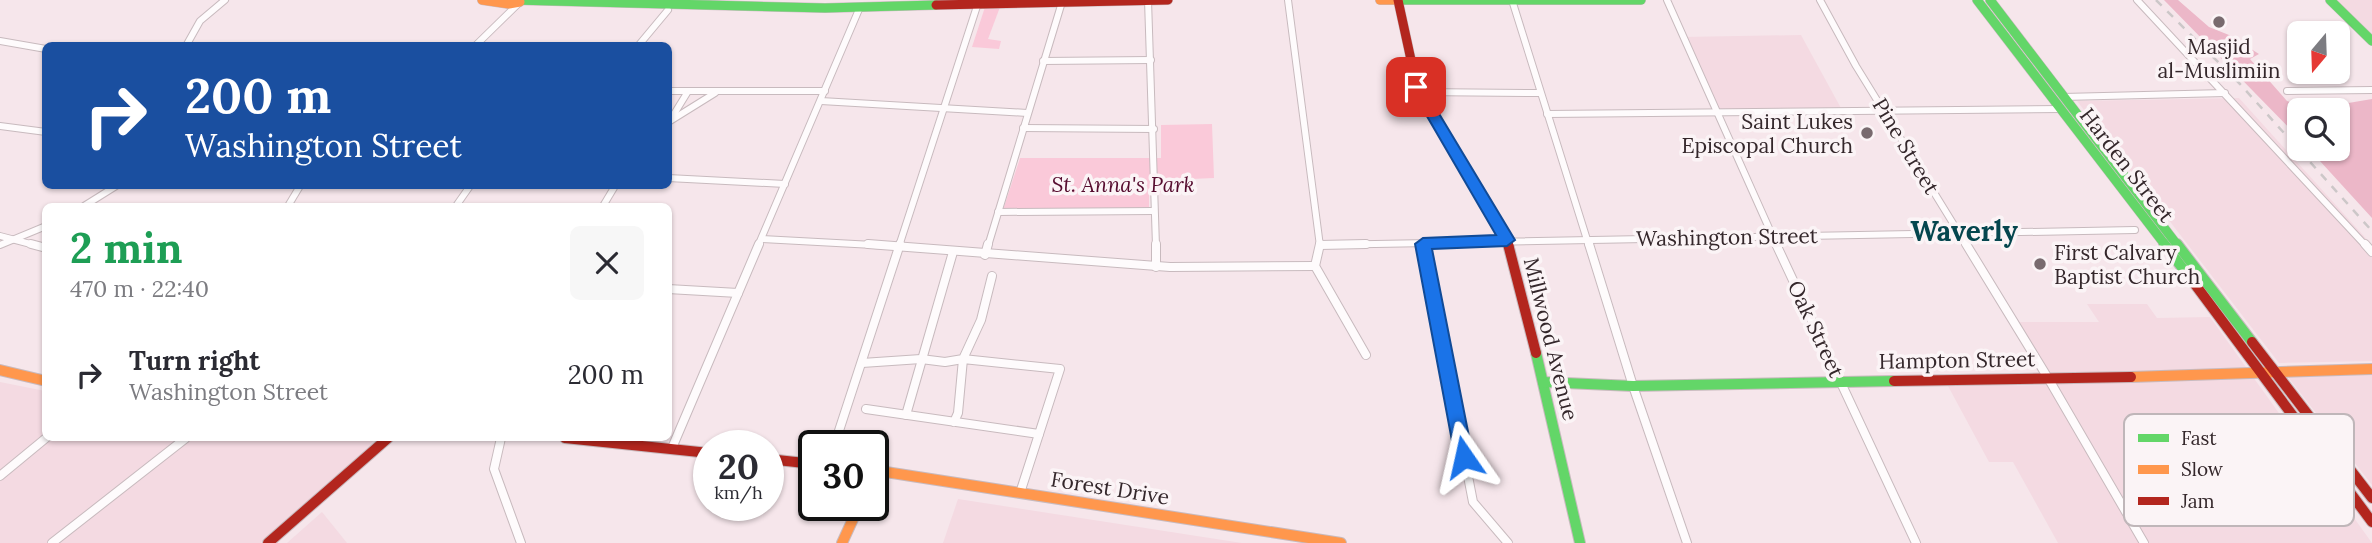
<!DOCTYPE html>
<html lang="en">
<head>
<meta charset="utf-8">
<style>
  :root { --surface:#fff; --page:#f7f7f7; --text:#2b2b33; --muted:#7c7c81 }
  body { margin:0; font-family:Lora,serif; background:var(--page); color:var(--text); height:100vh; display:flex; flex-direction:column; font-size:26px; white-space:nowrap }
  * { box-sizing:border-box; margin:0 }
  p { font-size:23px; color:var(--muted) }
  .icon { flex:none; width:38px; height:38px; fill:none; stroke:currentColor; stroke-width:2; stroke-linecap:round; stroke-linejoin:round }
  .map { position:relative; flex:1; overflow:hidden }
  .details { position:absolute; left:42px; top:203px; width:630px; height:238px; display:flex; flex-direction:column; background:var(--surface); border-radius:10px; box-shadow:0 2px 5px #0004 }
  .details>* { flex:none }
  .top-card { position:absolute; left:42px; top:42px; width:630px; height:147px; border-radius:10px; box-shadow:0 2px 5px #0004; background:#1a4fa0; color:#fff; overflow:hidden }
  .needle { width:46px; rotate:199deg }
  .fabs { position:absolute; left:2287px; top:21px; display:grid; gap:14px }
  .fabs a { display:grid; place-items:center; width:63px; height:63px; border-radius:10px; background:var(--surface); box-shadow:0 2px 5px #0004; font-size:35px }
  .speed { position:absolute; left:693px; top:430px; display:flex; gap:14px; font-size:35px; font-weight:700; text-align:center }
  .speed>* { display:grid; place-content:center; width:91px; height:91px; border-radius:50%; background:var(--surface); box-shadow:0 2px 5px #0004; line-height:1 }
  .speed small { font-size:18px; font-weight:400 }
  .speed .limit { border:4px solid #111; border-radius:10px; background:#fff; color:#111 }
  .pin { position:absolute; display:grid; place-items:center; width:60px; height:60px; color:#fff; margin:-30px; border-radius:14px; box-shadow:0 4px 10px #0006 }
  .me { position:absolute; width:77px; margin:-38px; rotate:349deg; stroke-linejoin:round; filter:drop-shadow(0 0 5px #0008) }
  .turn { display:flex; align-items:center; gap:24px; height:147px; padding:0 28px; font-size:32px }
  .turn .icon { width:91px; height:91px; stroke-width:2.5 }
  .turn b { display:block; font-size:49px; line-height:60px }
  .round { display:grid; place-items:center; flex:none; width:74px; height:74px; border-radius:10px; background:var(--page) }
  .summary { display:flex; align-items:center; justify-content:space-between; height:119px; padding:0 28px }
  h1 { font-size:42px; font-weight:700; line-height:52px; color:#1e9e55 }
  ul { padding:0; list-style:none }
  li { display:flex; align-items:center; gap:21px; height:105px; padding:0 28px }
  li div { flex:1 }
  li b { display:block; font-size:26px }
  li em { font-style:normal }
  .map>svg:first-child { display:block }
  .built { fill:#f4dae2 }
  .green { fill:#fac9d9 }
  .forest { fill:#ecb7c8 }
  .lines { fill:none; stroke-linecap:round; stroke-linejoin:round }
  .street-far1-casing { stroke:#c8babe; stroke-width:8 }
  .street-casing { stroke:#c8babe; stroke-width:10 }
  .fast-far1-casing { stroke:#c8babe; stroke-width:10 }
  .fast-casing { stroke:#c8babe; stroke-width:12 }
  .slow-far1-casing { stroke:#c8babe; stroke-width:10 }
  .slow-casing { stroke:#c8babe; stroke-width:12 }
  .jam-far1-casing { stroke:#c8babe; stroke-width:10 }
  .jam-casing { stroke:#c8babe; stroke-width:12 }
  .street-far1 { stroke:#fefbfc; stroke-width:6 }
  .street { stroke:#fefbfc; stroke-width:8 }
  .fast-far1 { stroke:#63d668; stroke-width:9 }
  .fast { stroke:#63d668; stroke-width:10 }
  .slow-far1 { stroke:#ff974d; stroke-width:9 }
  .slow { stroke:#ff974d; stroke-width:10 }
  .jam-far1 { stroke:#b3261e; stroke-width:9 }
  .jam { stroke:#b3261e; stroke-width:10 }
  .rail { stroke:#ccc7c8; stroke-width:2.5; stroke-dasharray:8 8; stroke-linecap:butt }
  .route { fill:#1a73e8; stroke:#114b97; stroke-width:2 }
  .poi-dot { fill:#786a6e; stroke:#fbf4f6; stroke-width:2.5 }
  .labels { text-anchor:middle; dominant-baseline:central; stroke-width:7; stroke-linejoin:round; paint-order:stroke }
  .poi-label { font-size:21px; fill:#34272b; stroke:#fbf4f6 }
  .street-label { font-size:21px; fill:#34272b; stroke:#fbf4f6 }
  .park-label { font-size:21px; font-style:italic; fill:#550b2e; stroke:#fbf4f6 }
  .district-label { font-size:28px; font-weight:bold; fill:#05464e; stroke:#fbf4f6 }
  .key { fill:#fbf4f6; stroke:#bfb6b9; stroke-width:2 }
  .key-label { font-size:19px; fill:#34272b }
</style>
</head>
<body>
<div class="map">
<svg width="2372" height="543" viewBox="0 0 2372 543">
  <rect width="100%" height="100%" fill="#f6e6eb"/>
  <g class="built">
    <polygon points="2335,0 2372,0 2372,35 2361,25"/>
    <polygon points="1801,35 1842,110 1716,111 1682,37"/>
    <polygon points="2239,98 2372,245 2372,361 2279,363 2077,101"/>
    <polygon points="2087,304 2147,304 2157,318 2210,317 2372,543 2058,543 2013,462 1989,462 1948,386 2057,385 2019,322 2099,322"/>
    <polygon points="2372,375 2372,485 2288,377"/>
    <polygon points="0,382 45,391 46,438 375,438 369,448 261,543 0,543"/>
    <polygon points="958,499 1242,543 943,543"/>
    <polygon points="322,512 347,543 287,543"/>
  </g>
  <g class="green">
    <polygon points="985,7 1000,7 988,39 1001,41 999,49 972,47"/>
    <polygon points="1212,124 1214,178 1191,179 1191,192 1149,192 1149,211 1003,210 1020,158 1161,158 1161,125"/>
  </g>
  <polygon class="forest" points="2164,0 2178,0 2209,27 2229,35 2259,54 2250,59 2287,101 2313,109 2372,99 2372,218 2309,149 2338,149 2338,110 2300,110 2299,138"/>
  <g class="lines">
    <g class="street-far1-casing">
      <g id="street-far1">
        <polyline points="1148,0 1156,246"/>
        <polyline points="1288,0 1320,246"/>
        <polyline points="1512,0 1589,246"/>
        <polyline points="1667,0 1777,246"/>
        <polyline points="1820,0 1856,66 1967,246"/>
        <polyline points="2137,0 2366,246"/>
        <polyline points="0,41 46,49"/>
        <polyline points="186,46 200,21 225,0"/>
        <polyline points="475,46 520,2"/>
        <polyline points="638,46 668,10"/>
        <polyline points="1043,61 1151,60"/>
        <polyline points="668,91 825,91"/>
        <polyline points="2287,91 2372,90"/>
        <polyline points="1418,92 1539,93"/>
        <polyline points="2063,97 2225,93"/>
        <polyline points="821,101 1027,113"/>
        <polyline points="1547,114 2062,109"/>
        <polyline points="671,119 687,93"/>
        <polyline points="670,121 715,93"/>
        <polyline points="0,126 46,132"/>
        <polyline points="1023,128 1154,129"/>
        <polyline points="668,178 785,184"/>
        <polyline points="84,206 116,186"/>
        <polyline points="288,206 300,186"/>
        <polyline points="456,206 470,186"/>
        <polyline points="603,206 615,186"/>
        <polyline points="998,212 1154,211"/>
        <polyline points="0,236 38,246"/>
        <polyline points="762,239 892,246"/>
        <polyline points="0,245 46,226"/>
        <polyline points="1320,245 2135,230"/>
        <polyline points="758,246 860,7"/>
        <polyline points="899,246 979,0"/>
        <polyline points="988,246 1062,2"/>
      </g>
    </g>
    <g class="street-casing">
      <g id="street">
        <polyline points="31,244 46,248"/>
        <polyline points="868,244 1170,267 1315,266"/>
        <polyline points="1156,244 1156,267"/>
        <polyline points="1320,244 1315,266 1366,355"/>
        <polyline points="1423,244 1473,502 1508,543"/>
        <polyline points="1589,244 1633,386 1687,543"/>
        <polyline points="1776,244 1916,543"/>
        <polyline points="1966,244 2048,378 2144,543"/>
        <polyline points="2365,244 2372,252"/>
        <polyline points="1320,245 1366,244"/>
        <polyline points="985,255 988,244"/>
        <polyline points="668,289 738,293"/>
        <polyline points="862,363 921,359 945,362 963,359 981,320 992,276"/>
        <polyline points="866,409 1039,434"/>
        <polyline points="906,415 953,252"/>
        <polyline points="954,422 958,413 963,359 1060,369 1020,493"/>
        <polyline points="501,438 494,469 521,543"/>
        <polyline points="834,446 900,244"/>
        <polyline points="672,448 759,244"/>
        <polyline points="0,476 46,438"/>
        <polyline points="52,543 186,438"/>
      </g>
    </g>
    <g class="fast-far1-casing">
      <g id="fast-far1">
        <polyline points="514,0 825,8 936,5"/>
        <polyline points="1398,0 1641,0"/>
        <polyline points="1977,0 2166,246"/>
        <polyline points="1990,0 2178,246"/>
        <polyline points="2330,0 2372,41"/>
      </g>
    </g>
    <g class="fast-casing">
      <g id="fast">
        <polyline points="2164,244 2194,283"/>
        <polyline points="2177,244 2252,342"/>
        <polyline points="1536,353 1580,543"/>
        <polyline points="1543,382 1633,386 1894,381"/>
      </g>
    </g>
    <g class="slow-far1-casing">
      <g id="slow-far1">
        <polyline points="482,0 509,4 520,2"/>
        <polyline points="1380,0 1398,0"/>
      </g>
    </g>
    <g class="slow-casing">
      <g id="slow">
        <polyline points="0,370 46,381"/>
        <polyline points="2131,377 2372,369"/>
        <polyline points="873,470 1341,543"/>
        <polyline points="842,543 859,506"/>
      </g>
    </g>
    <g class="jam-far1-casing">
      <g id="jam-far1">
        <polyline points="1398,0 1418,92 1509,246"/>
        <polyline points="936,5 1168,0"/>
      </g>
    </g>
    <g class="jam-casing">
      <g id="jam">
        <polyline points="1508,244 1536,353"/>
        <polyline points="2194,283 2372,522"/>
        <polyline points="2252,342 2372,498"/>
        <polyline points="1894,381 2131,377"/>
        <polyline points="565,438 709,453"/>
        <polyline points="768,459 814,464"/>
        <polyline points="268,543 388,438"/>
      </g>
    </g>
    <use href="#street-far1" class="street-far1"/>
    <use href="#street" class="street"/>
    <use href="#fast-far1" class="fast-far1"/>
    <use href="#fast" class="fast"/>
    <use href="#slow-far1" class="slow-far1"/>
    <use href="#slow" class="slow"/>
    <use href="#jam-far1" class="jam-far1"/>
    <use href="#jam" class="jam"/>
    <polyline class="rail" points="2156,0 2240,84 2372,231"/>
  </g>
  <polygon class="route" points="1416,83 1423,87 1515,240 1507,246 1432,249 1473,457 1471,462 1464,464 1458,462 1455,457 1415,244 1423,238 1496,235 1410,87"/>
  <g class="poi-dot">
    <circle cx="2219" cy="22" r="7"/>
    <circle cx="1867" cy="133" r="7"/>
    <circle cx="2040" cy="264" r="7"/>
  </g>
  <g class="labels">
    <g class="poi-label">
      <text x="2219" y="46">Masjid<tspan x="2219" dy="24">al-Muslimiin</tspan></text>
      <text x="1853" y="121" text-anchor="end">Saint Lukes<tspan x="1853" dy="24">Episcopal Church</tspan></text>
      <text x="2054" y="252" text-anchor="start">First Calvary<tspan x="2054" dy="24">Baptist Church</tspan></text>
    </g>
    <g class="street-label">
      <text transform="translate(1906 146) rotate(59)">Pine Street</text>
      <text transform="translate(2127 165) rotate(52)">Harden Street</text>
      <text transform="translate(1727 237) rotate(-1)">Washington Street</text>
      <text transform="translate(1816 329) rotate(65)">Oak Street</text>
      <text transform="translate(1551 339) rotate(76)">Millwood Avenue</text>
      <text transform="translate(1957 360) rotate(-1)">Hampton Street</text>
      <text transform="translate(1110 488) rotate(9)">Forest Drive</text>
    </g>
    <g class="park-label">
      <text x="1123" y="184">St. Anna's Park</text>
    </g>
    <g class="district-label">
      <text x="1964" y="231">Waverly</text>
    </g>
  </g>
  <rect x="2124" y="414" width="230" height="112" rx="10" class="key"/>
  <rect x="2138" y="434" width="31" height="8" fill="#63d668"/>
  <rect x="2138" y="465" width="31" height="9" fill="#ff974d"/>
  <rect x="2138" y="497" width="31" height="8" fill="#b3261e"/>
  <g class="key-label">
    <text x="2181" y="445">Fast</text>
    <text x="2181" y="476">Slow</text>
    <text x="2181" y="508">Jam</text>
  </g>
</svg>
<div class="fabs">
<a><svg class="needle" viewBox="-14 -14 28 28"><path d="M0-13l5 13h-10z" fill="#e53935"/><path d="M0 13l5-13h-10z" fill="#7c7c81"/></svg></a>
<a><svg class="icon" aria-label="search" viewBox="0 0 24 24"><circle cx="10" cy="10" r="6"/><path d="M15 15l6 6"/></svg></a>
</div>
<div class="speed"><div>20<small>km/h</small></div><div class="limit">30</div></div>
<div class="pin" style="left:1416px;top:87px;background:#d93025"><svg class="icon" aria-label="arrive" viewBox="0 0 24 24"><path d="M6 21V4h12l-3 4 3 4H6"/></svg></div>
<svg class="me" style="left:1464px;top:457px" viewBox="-20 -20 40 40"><path d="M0-17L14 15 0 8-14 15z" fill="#1a73e8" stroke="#fff" stroke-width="4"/></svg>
<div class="top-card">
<div class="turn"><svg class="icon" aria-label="right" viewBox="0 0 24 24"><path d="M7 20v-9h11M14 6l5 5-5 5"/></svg><div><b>200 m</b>Washington Street</div></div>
</div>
<section class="details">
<div class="summary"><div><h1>2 min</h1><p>470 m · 22:40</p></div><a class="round"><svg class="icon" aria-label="close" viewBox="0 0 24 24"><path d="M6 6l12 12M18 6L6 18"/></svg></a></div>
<ul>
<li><svg class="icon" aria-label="right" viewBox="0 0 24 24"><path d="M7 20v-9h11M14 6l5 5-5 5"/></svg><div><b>Turn right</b><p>Washington Street</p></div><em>200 m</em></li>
</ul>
</section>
</div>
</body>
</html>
